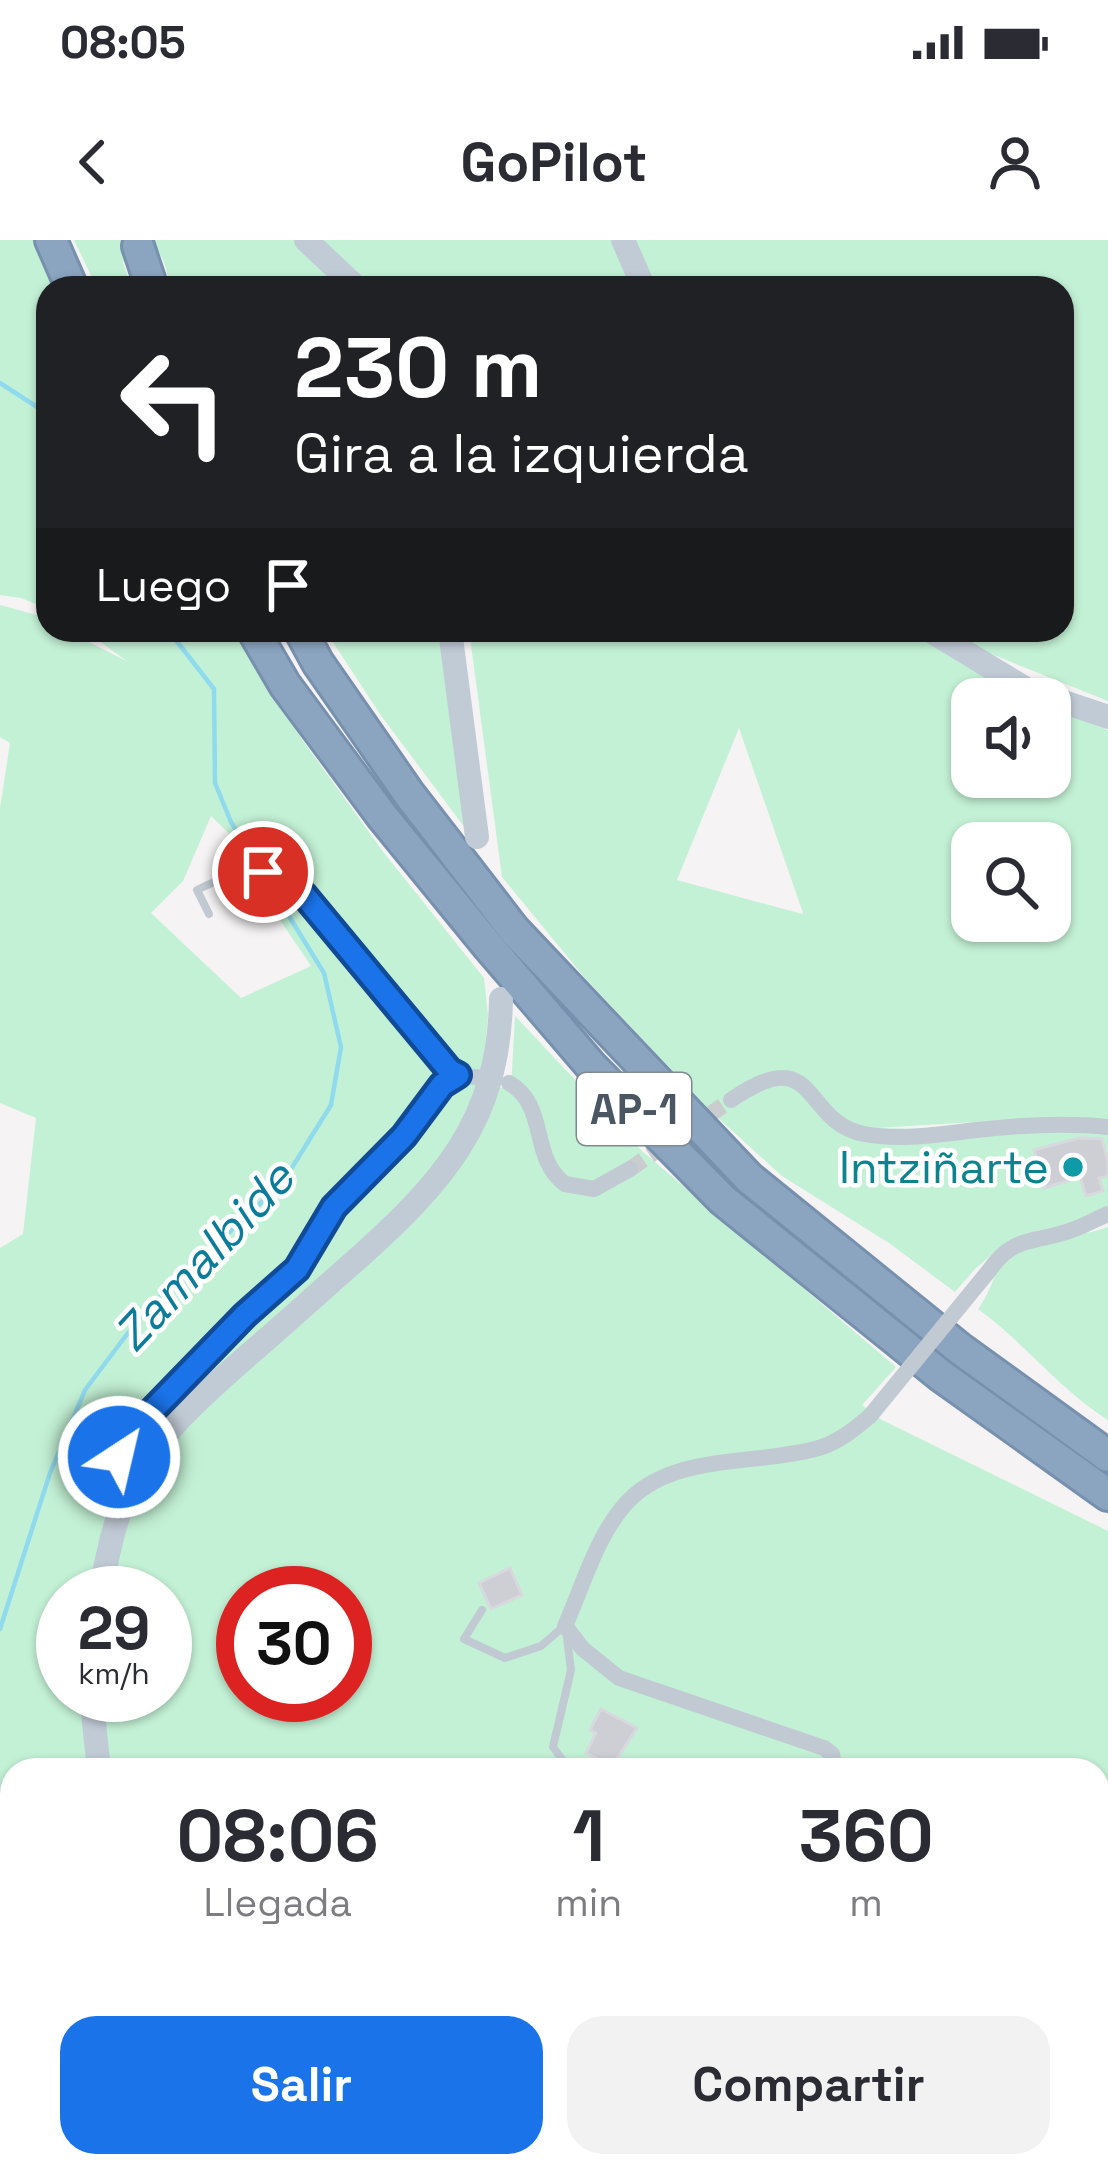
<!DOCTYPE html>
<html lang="es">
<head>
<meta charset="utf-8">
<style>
  :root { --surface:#fff; --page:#f2f2f3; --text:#2b2b33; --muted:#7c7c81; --accent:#1a73e8 }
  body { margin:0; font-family:"Space Grotesk",sans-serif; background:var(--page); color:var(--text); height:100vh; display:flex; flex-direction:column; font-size:45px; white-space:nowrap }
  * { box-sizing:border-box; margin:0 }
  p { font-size:39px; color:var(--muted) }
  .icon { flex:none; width:66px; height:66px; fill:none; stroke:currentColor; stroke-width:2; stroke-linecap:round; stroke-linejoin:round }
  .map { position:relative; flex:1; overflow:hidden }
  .side { position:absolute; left:0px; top:1518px; width:1110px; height:420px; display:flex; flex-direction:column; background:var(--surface); border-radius:36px 36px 0 0; box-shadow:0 3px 9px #0004 }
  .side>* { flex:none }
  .guide { position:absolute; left:36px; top:36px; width:1038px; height:366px; border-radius:36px; box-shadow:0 3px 9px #0004; background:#202124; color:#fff; overflow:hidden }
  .tools { position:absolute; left:951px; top:438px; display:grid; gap:24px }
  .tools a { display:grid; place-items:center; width:120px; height:120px; border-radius:24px; background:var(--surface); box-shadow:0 3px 9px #0004; font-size:60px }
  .speed { position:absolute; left:36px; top:1326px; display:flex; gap:24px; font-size:60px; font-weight:700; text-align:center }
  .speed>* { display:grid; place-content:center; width:156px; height:156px; border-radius:50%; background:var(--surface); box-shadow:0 3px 9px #0004; line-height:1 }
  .speed small { font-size:30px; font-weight:400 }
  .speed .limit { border:18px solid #d22; background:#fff; color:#111 }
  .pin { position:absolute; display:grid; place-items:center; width:102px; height:102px; color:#fff; margin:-51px; border:6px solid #fff; border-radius:50%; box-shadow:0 3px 12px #0007 }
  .me { position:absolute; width:132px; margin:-66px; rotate:35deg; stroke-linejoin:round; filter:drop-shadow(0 0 9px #0008) }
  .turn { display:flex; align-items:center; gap:42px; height:252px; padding:0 60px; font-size:54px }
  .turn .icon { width:156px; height:156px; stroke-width:2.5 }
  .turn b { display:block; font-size:84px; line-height:102px }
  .then { display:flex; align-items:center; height:114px; padding:0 60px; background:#0003; gap:24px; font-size:45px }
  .eta { display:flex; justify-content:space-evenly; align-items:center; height:204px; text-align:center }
  .eta b { font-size:72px; font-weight:600; line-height:84px }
  .action { display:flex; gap:24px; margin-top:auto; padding:24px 60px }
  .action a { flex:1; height:138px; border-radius:36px; background:var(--accent); color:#fff; font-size:48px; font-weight:600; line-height:138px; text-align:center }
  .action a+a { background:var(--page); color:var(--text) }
  .status { display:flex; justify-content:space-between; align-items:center; height:84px; padding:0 60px; background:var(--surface); direction:ltr }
  .status svg { height:33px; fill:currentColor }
  header { display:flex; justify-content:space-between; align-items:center; height:156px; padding:0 60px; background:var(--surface); font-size:54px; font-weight:600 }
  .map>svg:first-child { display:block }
  .green { fill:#c3f1d5; fill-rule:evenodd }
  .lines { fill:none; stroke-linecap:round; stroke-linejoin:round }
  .stream { stroke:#90daee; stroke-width:4.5 }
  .building { fill:#cdcfd5; stroke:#d7d9de; stroke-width:3 }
  .street-tunnel { stroke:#caccce; stroke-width:16; stroke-dasharray:16 8; stroke-linecap:butt }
  .highway-casing { stroke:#7690ad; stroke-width:36 }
  .lane { stroke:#c1cad2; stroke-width:8 }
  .street { stroke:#c1cad2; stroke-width:16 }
  .secondary { stroke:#c1cbd6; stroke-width:24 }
  .highway { stroke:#8ba5c1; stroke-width:30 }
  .street-bridge { stroke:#c1cad2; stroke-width:16 }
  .route-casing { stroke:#114b97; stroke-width:30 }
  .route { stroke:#1a73e8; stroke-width:21 }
  .culture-dot { fill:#0f9aa8; stroke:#fff; stroke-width:4.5 }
  .labels { text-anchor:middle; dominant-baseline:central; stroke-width:9; stroke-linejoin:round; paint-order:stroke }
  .shield { fill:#fff; stroke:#808990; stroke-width:3 }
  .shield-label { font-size:42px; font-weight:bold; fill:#4a5661 }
  .culture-label { font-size:45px; fill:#0d838f; stroke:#fff; text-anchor:end }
  .water-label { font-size:48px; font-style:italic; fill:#0c7c9b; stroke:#fff }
</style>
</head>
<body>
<div class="status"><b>08:05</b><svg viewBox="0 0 49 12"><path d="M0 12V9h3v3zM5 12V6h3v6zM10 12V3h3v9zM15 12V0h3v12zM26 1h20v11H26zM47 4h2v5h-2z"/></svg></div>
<header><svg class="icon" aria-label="back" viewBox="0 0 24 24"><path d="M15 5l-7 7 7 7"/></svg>GoPilot<svg class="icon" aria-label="person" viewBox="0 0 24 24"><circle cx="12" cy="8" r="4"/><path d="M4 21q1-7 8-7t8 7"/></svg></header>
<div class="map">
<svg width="1108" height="1938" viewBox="0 0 1108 1938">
  <rect width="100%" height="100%" fill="#f5f3f3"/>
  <g class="green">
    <polygon points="0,0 36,0 56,48 48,48 48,369 21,358 0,355"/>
    <path d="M 74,0 L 1108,0 L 1108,461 L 984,411 L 949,390 L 1062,390 L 1062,48 L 171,48 C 162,16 164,0 126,13 L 123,23 L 132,48 L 97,48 Z"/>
    <path d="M 0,365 L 44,377 L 48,380 L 48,390 L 66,390 L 128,422 L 84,390 L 233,390 L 303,501 L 384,613 L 484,738 L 488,775 L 483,830 L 455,826 L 303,643 L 260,623 L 211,576 L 183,641 L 151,673 L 241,758 L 311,726 L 251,637 L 283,647 L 305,666 L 435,823 L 439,838 L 511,849 L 515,776 L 642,911 L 896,1127 L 862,1165 L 882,1180 L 1108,1291 L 1108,1938 L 24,1938 L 0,1924 L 0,1008 L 23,994 L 36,878 L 0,863 L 0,568 L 10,503 L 0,497 ZM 63,1353 L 165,1353 L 165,1455 L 63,1455 ZM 243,1353 L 345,1353 L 345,1455 L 243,1455 ZM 12,1530 L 1098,1530 L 1098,1926 L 12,1926 Z"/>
    <polygon points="325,390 439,390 465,588 380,474"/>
    <path d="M 469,390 L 681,390 L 689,398 L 699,390 L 906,390 L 971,429 L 1031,459 L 972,459 L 972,537 L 1050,537 L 1050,468 L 1108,490 L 1108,880 L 1010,880 L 876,888 L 1108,892 L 1108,968 L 1063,989 L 1039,990 L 1004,1004 L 975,1029 L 955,1052 L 889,1003 L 782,936 L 705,866 L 585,738 L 502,637 ZM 739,488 L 803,673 L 802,674 L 677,640 ZM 972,603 L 1050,603 L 1050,681 L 972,681 Z"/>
    <path d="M 1108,987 L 1108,1180 C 1059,1149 1025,1103 978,1069 C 990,1053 993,1037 1000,1026 C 1020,998 1075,999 1108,987 Z"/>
  </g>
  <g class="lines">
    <g class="stream">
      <polyline points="0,143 48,174"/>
      <polyline points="0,1389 50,1233 85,1150 143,1073 283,942 331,865 341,807 324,733 231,582 215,543 214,449 168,390"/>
      <polyline points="0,1651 12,1662"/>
      <polyline points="364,1926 381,1938"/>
      <polyline points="1098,1938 1108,1881"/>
    </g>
  </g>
  <g class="building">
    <polygon points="1079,898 1102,899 1108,922 1108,936 1099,938 1103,951 1086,956 1080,937 1044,948 1034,910"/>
    <polygon points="510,1328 522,1355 491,1369 479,1343"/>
    <polygon points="601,1469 637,1488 612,1526 586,1513 596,1493 590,1490"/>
  </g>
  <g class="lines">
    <polyline class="street-tunnel" points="630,929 731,860"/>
    <g class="highway-casing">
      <g id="highway">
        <polyline points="51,0 72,48"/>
        <polyline points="138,6 152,48"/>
        <polyline points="253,390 285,445 382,576 489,707 592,827 723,960 940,1135 1108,1255"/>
        <polyline points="300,390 318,423 409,554 514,690 749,938 959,1108 1108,1216"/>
      </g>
    </g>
    <g class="lane">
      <path d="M 209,674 L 197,650 C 237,630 268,626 305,655 L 450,831 L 458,835"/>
      <polyline points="482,1370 464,1399 505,1418 541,1406 562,1388"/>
      <polyline points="567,1398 571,1430 553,1507 564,1522 598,1530"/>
    </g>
    <g class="street">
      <path d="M 509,843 C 549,866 529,917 565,944 L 594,949 L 630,929"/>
      <path d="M 731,860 C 819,799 801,882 864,894 C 900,901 941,894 977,890 C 1021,885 1064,882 1108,887"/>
      <path d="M 988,1032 C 1014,994 1034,1004 1072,990 C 1084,986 1096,979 1108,974"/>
      <path d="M 135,1237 C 107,1214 122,1193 147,1176 L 246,1075 L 297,1029 L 334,967 L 404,896 L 442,845 L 458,835 L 484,838"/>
      <path d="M 835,1530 L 832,1514 L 824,1508 L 619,1438 L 583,1409 L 565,1386 C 582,1348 595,1301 622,1268 C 667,1212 752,1226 815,1209 C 837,1204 853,1190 870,1176"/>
      <polyline points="0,1581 12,1571"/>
      <polyline points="829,1926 839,1938"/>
    </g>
    <g class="secondary">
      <polyline points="306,0 357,48"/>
      <polyline points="623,0 644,48"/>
      <polyline points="450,390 477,597"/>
      <polyline points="929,390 1028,450 1108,477"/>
      <path d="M 100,1353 C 108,1314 115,1274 134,1239 C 160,1193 199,1159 238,1124 C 278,1090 316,1055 355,1021 C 442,943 499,882 501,759"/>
      <polyline points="91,1455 99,1530"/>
      <polyline points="483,1926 498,1938"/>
    </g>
    <use href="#highway" class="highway"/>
    <polyline class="street-bridge" points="870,1176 988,1032"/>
  </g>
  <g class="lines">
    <g class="route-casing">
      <path id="route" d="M 119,1217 C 119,1195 130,1188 147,1176 L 245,1075 L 297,1029 L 334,967 L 404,896 L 442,845 L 458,835 L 450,831 L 304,655 L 287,641 L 263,632"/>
    </g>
    <use href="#route" class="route"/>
  </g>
  <circle class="culture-dot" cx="1073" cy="927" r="12"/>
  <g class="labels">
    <rect class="shield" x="577" y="833" width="114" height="72" rx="9"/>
    <g class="shield-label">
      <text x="634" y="869">AP-1</text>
    </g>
    <g class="culture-label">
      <text x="1049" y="927">Intziñarte</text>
    </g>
    <g class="water-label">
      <text transform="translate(204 1016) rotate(-47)">Zamalbide</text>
    </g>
  </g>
</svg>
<div class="tools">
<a><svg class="icon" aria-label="sound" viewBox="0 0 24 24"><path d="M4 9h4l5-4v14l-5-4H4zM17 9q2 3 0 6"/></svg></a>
<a><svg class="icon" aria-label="search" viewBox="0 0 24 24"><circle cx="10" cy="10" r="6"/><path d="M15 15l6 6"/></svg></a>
</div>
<div class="speed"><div>29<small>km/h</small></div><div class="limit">30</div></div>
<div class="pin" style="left:263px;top:632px;background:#d93025"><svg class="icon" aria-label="arrive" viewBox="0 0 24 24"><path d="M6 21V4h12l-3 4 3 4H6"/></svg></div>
<svg class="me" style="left:119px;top:1217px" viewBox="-20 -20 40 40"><circle r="17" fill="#1a73e8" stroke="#fff" stroke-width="3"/><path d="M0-11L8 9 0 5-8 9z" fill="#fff"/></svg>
<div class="guide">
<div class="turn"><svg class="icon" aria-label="left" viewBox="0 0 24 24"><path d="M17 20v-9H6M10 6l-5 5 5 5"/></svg><div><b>230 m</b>Gira a la izquierda</div></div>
<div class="then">Luego<svg class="icon" aria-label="arrive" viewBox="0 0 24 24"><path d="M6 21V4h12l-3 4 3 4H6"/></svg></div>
</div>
<section class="side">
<div class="eta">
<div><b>08:06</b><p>Llegada</p></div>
<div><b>1</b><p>min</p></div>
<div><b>360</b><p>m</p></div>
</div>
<div class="action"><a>Salir</a><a>Compartir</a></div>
</section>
</div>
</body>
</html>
